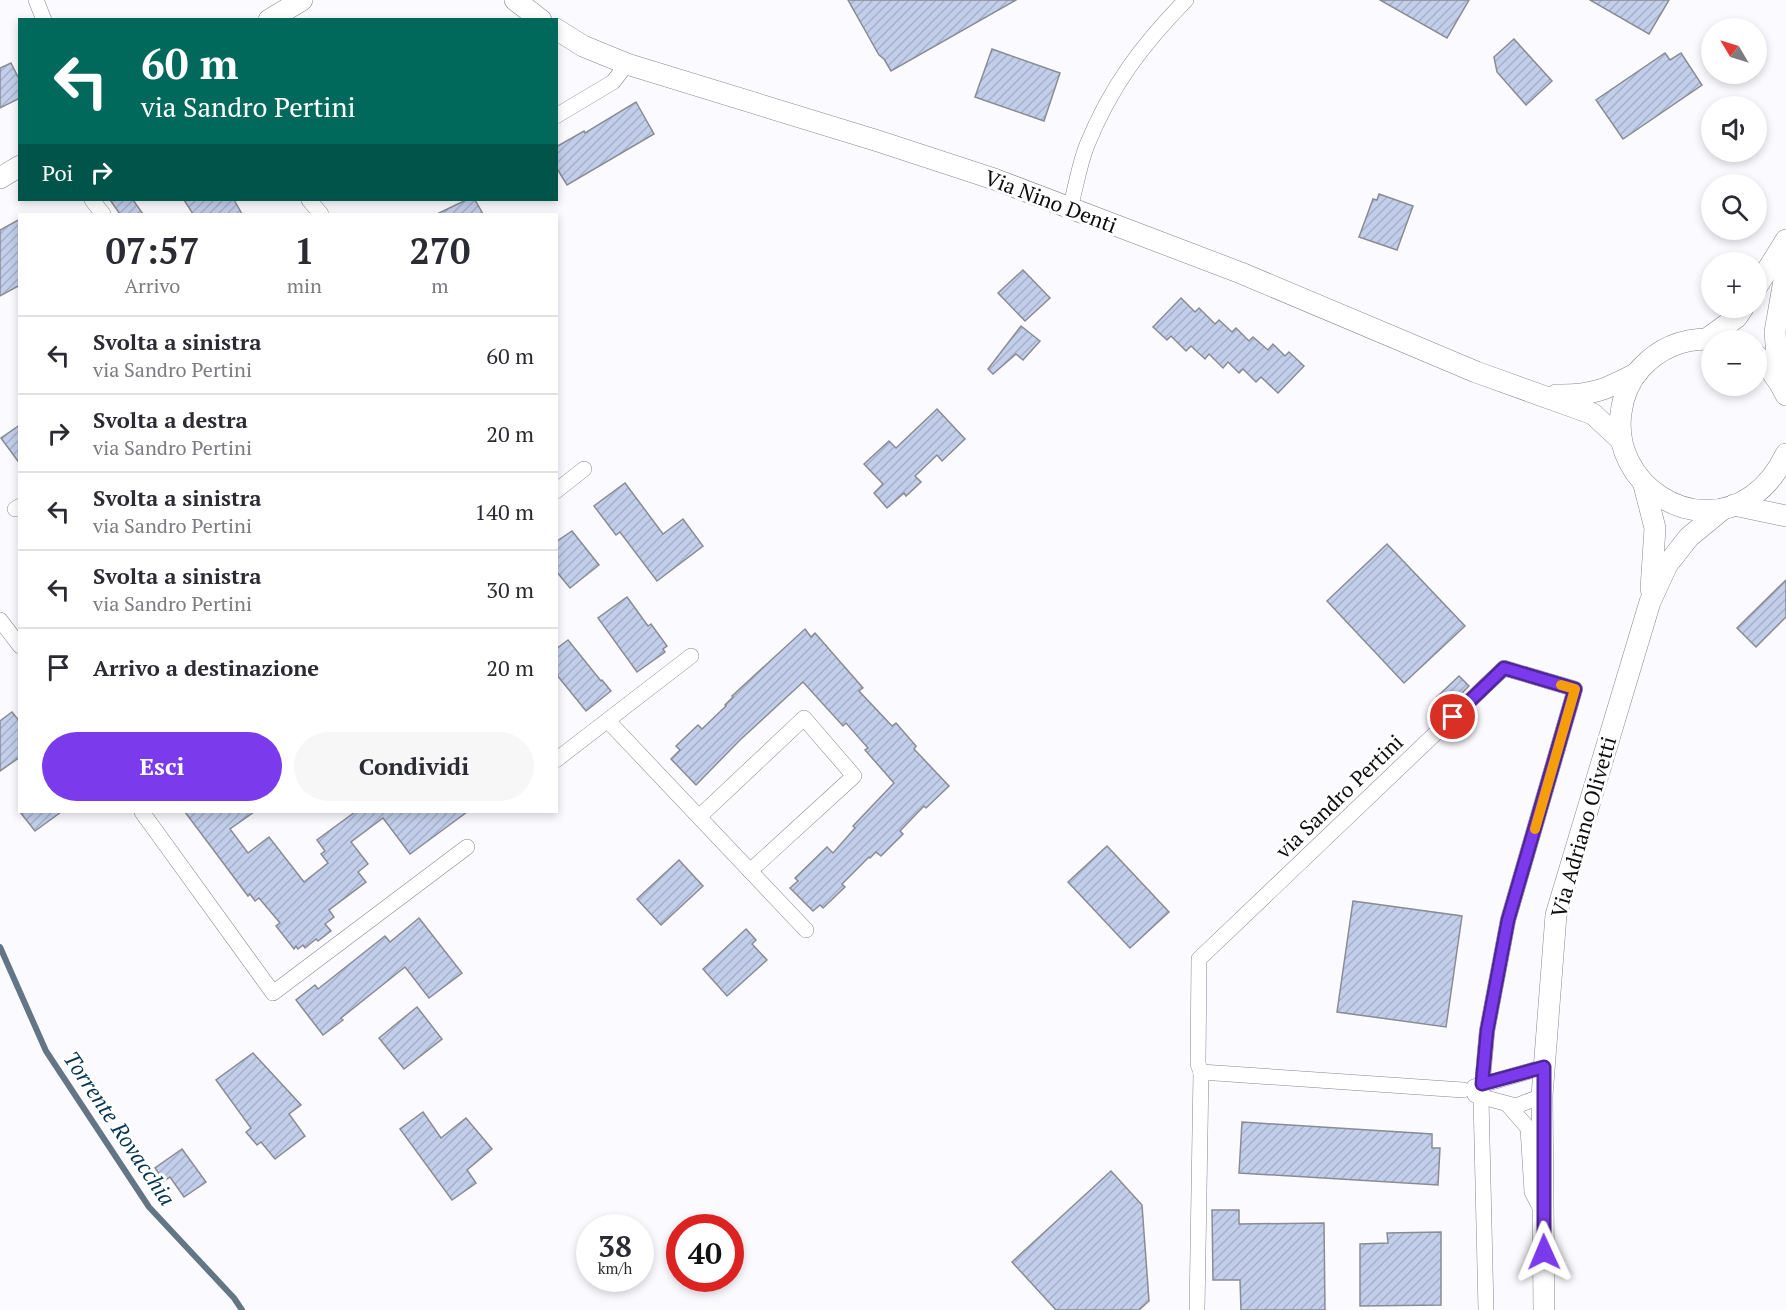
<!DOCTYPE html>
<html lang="it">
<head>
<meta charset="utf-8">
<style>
  :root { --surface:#fff; --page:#f7f7f7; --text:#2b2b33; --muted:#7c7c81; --line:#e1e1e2; --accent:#7c3aed }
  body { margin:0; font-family:"PT Serif",serif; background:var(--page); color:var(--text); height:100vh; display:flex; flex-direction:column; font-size:22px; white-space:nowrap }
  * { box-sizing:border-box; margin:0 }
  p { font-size:20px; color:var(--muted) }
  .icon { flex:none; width:33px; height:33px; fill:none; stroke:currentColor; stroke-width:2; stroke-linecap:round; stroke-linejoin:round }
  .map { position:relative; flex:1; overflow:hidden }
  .sheet { position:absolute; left:18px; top:213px; width:540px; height:600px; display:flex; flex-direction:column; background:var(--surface); border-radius:0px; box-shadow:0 3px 9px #0003 }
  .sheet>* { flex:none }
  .banner { position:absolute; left:18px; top:18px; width:540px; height:183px; border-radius:0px; box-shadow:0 3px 9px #0003; background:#00695c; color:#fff; overflow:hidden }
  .needle { width:39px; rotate:308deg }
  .controls { position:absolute; left:1701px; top:18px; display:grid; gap:12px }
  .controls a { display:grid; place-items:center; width:66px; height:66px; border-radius:50%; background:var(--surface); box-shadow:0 3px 9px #0003; font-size:30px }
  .speed { position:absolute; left:576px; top:1214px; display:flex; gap:12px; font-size:30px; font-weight:700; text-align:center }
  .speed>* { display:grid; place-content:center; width:78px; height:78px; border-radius:50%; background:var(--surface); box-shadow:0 3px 9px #0003; line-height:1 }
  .speed small { font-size:15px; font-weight:400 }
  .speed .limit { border:9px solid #d22; background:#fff; color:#111 }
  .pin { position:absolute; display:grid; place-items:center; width:51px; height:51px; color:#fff; margin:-26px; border:3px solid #fff; border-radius:50%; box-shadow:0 2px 6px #0007 }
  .me { position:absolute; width:66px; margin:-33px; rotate:359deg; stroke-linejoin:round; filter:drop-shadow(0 0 4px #0008) }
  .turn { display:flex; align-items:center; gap:21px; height:126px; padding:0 24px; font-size:27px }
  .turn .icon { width:78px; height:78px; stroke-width:2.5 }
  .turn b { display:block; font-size:42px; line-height:51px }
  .then { display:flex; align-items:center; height:57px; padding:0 24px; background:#0003; gap:12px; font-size:22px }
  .eta { display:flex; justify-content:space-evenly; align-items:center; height:102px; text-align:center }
  .eta b { font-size:36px; font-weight:600; line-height:42px }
  .cta { display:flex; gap:12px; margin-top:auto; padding:12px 24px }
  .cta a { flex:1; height:69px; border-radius:36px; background:var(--accent); color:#fff; font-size:24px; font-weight:600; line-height:69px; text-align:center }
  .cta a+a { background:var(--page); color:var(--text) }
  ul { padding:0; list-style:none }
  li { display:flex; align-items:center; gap:18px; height:78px; padding:0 24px; border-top:2px solid var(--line) }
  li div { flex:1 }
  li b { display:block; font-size:22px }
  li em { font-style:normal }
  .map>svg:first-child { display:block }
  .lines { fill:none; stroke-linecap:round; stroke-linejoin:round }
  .stream { stroke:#647585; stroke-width:6 }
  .building { fill:url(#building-hatch); stroke:#898c93; stroke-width:1.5 }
  .street-casing { stroke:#89878f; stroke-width:16 }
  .secondary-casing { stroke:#89878f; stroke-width:22 }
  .street { stroke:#fff; stroke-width:15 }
  .secondary { stroke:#fff; stroke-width:21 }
  .route-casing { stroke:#51269a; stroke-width:15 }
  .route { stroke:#7c3aed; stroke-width:10 }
  .slow { stroke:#f59e0b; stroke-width:10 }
  .labels { text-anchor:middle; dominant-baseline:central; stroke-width:6; stroke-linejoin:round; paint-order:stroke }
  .street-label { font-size:21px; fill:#0d0c0f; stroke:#fff }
  .water-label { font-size:22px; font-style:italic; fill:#053552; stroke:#fff }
</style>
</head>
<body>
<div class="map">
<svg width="1786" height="1310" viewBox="0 0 1786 1310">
  <defs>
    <pattern id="building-hatch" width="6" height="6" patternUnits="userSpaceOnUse" patternTransform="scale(1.5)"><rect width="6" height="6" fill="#c3ceeb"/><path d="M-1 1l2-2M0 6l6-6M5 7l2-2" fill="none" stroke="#a6b0c8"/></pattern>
  </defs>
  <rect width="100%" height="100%" fill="#fbfaff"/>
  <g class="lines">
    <polyline class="stream" points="0,947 46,1051 149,1207 234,1298 242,1310"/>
  </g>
  <g class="building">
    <polygon points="848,0 1016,0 891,71 884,59 879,55"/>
    <polygon points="1380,0 1469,0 1447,38"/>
    <polygon points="1590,0 1669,0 1649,34"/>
    <polygon points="1514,39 1552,81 1526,105 1497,72 1494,57"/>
    <polygon points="992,49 1060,73 1044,121 975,97"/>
    <polygon points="1665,53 1670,60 1681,53 1702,85 1623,139 1596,100"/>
    <polygon points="11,63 20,81 20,98 0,108 0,68"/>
    <polygon points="636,102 654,134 567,185 556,167 556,147 584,131 585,133"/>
    <polygon points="1379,194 1413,206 1397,250 1359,237 1373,199 1377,200"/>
    <polygon points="110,200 133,200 143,214 120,214"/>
    <polygon points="184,200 234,200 242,214 193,214"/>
    <polygon points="466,200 475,200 483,214 437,214"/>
    <polygon points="20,219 20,285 0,296 0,230"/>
    <polygon points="1023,270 1050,298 1025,321 998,293"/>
    <polygon points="1181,298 1195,312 1199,308 1215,324 1219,320 1232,332 1236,328 1249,341 1253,337 1268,350 1273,344 1285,356 1289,352 1304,366 1278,393 1261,377 1256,382 1243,369 1239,373 1228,362 1223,368 1209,354 1205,359 1191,346 1186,351 1171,336 1167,340 1153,327"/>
    <polygon points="1021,326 1040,341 1023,360 1016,354 993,374 988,369"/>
    <polygon points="937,409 965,439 942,461 937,455 915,476 921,482 906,496 904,493 887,508 874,493 883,484 864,464 889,441 896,448"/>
    <polygon points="20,425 20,464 1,438"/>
    <polygon points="625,483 663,534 683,519 703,546 657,581 620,532 616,535 594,506"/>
    <polygon points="572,531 599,565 570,588 556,571 556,542"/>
    <polygon points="1387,544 1465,626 1404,683 1327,601"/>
    <polygon points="1786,580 1786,617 1756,647 1737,628"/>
    <polygon points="627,597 648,626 651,624 667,646 663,649 665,652 637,672 598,618"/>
    <polygon points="805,629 811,637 815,633 863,688 859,691 892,726 896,723 916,746 914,749 949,786 926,808 924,806 900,831 903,834 881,856 876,852 870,858 869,857 842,884 845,887 823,908 820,905 813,911 790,888 798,881 795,878 827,847 833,853 855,828 853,826 894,783 865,750 868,748 846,723 843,726 803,682 740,740 696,785 671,759 680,750 676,746 698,725 702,729 726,706 725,705 733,697 732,696"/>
    <polygon points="568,640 601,681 602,680 611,691 586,711 556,674 556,649"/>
    <polygon points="1459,676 1469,686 1448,707 1437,697"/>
    <polygon points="12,712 20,722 20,757 0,771 0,721"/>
    <polygon points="20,812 61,812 35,831"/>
    <polygon points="185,812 254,812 230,829 248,853 269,837 304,882 328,863 321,854 325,851 317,840 355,812 467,812 410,854 383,818 351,842 368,864 358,872 366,882 329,910 334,917 325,924 331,931 318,941 316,939 305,948 303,945 298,949 296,946 294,949 276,926 280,923 259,898 255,901 250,894 248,896"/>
    <polygon points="1107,846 1169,912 1130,948 1068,882"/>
    <polygon points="679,860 703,886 661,925 637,899"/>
    <polygon points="1353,901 1462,916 1446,1027 1337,1012"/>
    <polygon points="419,918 462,973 429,998 405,967 341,1018 343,1020 323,1035 296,1000 315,985 318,989 385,936 390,942"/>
    <polygon points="746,929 756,940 752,944 767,960 727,996 703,969"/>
    <polygon points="417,1007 442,1039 404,1069 379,1038"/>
    <polygon points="253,1053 301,1105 289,1114 305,1136 275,1159 261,1142 257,1145 246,1132 251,1128 216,1080"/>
    <polygon points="423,1112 441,1138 466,1118 492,1149 467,1170 476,1183 452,1200 400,1129"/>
    <polygon points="1242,1122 1432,1134 1432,1148 1440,1148 1438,1185 1239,1173"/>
    <polygon points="182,1149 206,1182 184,1197 170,1177 164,1181 155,1168"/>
    <polygon points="1111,1171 1142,1205 1149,1301 1139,1310 1056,1310 1012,1262"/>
    <polygon points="1212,1210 1239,1210 1239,1224 1324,1223 1325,1310 1241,1310 1240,1280 1213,1280"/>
    <polygon points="1441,1232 1441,1305 1360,1306 1360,1244 1388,1243 1387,1233"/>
  </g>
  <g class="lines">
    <g class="street-casing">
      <g id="street">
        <polyline points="36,0 44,20"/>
        <polyline points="556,116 613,82 627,64"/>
        <polyline points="92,200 103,214"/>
        <polyline points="309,200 321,214"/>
        <path d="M 1070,208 C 1076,187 1079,165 1087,145 C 1111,86 1142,45 1186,0"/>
        <polyline points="556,491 584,469"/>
        <polyline points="15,509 20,506"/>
        <polyline points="0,620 20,646"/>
        <polyline points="608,721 806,930"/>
        <polyline points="556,760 691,656"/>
        <polyline points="142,812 273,993 467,847"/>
        <polyline points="700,816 804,718 854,776 750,871"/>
        <polyline points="1201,1072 1198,1064 1199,959 1504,668 1575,689 1508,920 1487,1031 1481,1098 1486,1310"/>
        <polyline points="1474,1087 1544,1067"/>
        <polyline points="1475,1095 1516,1106 1542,1096"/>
        <polyline points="1508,1105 1528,1128 1532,1192 1542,1211"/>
        <polyline points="1197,1310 1201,1072 1463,1090"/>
      </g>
    </g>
    <g class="secondary-casing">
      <g id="secondary">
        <polyline points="515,0 541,20"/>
        <polyline points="269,20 302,0"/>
        <polyline points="556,29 583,46 627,64 878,141 994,179 1241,273 1476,372 1593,414 1621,440"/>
        <polyline points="0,178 20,166"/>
        <polyline points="1756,288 1786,240"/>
        <polyline points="1708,338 1737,317 1743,308"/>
        <path d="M 1724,340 C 1692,336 1663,344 1641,368 C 1630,380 1623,396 1621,413 C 1611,483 1692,538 1752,496 C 1768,485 1778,471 1786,454"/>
        <path d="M 1756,355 C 1770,367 1778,379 1786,395"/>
        <polyline points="1779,379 1775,332 1786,269"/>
        <path d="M 1556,395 C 1592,396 1607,389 1637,373"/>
        <polyline points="1644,485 1655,528 1651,589"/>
        <polyline points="1734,505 1786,516"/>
        <polyline points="1544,1310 1542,1096 1556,915 1650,602 1667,565 1689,537 1723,509"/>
      </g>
    </g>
    <use href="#street" class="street"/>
    <use href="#secondary" class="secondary"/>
  </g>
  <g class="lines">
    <g class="route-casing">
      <polyline id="route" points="1453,717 1504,668 1575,689 1508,920 1487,1031 1482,1084 1544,1067 1544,1252"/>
    </g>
    <use href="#route" class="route"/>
    <polyline class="slow" points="1535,829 1575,689 1561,685"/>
  </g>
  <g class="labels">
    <g class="street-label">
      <text transform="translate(1051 201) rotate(21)">Via Nino Denti</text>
      <text transform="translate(1339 796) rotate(-44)">via Sandro Pertini</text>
      <text transform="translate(1583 827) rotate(-74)">Via Adriano Olivetti</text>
    </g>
    <g class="water-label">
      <text transform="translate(120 1128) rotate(56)">Torrente Rovacchia</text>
    </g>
  </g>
</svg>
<div class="controls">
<a><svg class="needle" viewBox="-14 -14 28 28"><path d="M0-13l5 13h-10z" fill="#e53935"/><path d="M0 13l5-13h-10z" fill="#7c7c81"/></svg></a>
<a><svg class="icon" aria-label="sound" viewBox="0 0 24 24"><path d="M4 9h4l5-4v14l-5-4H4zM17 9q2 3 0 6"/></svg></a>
<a><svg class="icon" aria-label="search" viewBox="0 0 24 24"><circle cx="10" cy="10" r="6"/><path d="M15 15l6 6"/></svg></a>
<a>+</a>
<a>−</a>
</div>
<div class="speed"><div>38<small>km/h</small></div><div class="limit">40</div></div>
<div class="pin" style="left:1453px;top:717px;background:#d93025"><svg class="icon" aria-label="arrive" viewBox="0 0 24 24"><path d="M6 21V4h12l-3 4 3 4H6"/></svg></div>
<svg class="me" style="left:1544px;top:1252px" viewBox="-20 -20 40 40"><path d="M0-17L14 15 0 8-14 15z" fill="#7c3aed" stroke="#fff" stroke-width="4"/></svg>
<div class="banner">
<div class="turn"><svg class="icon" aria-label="left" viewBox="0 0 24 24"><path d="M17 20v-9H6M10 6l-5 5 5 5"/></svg><div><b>60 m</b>via Sandro Pertini</div></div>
<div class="then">Poi<svg class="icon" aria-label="right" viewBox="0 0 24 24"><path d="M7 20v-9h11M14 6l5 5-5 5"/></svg></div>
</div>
<section class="sheet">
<div class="eta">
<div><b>07:57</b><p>Arrivo</p></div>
<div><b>1</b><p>min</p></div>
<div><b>270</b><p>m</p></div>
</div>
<ul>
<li><svg class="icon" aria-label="left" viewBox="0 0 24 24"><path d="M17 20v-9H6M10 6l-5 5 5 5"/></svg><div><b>Svolta a sinistra</b><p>via Sandro Pertini</p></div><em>60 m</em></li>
<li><svg class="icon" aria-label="right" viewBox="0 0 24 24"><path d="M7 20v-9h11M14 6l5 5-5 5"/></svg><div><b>Svolta a destra</b><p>via Sandro Pertini</p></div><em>20 m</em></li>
<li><svg class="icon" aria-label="left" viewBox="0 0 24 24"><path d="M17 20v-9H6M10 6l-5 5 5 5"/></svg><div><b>Svolta a sinistra</b><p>via Sandro Pertini</p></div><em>140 m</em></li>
<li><svg class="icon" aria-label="left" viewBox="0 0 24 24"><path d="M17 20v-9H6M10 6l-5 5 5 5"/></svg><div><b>Svolta a sinistra</b><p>via Sandro Pertini</p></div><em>30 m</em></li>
<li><svg class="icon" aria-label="arrive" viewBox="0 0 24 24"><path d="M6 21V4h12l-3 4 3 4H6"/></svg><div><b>Arrivo a destinazione</b></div><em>20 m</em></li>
</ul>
<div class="cta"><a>Esci</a><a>Condividi</a></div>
</section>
</div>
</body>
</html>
